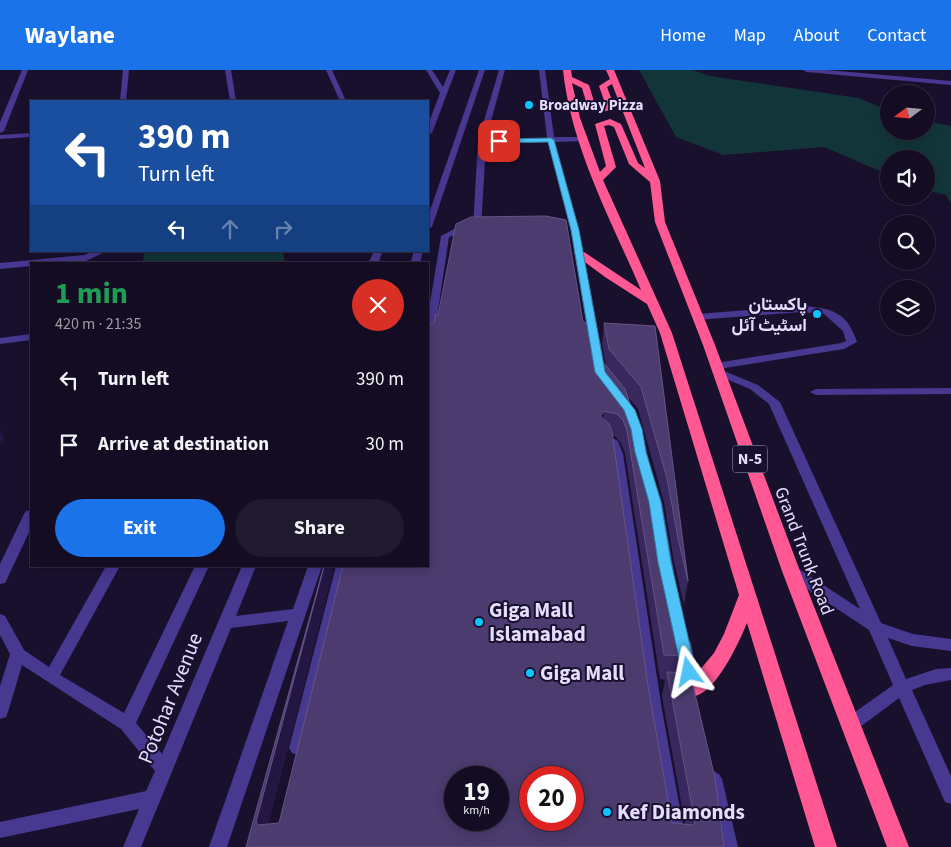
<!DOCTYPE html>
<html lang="en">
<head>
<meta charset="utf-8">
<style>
  :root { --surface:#130c22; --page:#201a2f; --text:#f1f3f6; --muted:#9d9ba5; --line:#322c40; --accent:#1a73e8 }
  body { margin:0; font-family:"Source Sans 3",Vazirmatn,sans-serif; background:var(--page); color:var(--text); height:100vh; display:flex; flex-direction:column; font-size:19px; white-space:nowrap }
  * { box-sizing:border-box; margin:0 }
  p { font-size:16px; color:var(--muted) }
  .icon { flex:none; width:28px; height:28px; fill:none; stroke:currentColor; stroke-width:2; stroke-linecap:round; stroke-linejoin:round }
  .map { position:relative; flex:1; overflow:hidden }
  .sheet { position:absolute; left:30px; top:192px; width:399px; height:305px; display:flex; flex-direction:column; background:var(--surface); border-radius:0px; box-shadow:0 2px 12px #0003,0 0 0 1px var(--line) }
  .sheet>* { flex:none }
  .banner { position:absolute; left:30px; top:30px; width:399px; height:152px; border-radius:0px; box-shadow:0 2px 12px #0003,0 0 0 1px var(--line); background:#1a4fa0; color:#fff; overflow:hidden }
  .needle { width:32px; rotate:254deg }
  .controls { position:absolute; left:880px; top:15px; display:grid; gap:10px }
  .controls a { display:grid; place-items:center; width:55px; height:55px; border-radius:50%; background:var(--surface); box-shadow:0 2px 12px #0003,0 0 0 1px var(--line); font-size:25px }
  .speed { position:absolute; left:444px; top:696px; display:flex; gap:10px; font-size:25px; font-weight:700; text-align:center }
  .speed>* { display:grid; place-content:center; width:65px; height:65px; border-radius:50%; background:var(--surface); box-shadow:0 2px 12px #0003,0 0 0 1px var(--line); line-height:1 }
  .speed small { font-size:12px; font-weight:400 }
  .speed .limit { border:8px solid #d22; background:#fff; color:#111 }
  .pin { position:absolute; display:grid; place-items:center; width:42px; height:42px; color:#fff; margin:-21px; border-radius:10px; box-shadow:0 2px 8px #0006 }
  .me { position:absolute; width:55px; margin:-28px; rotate:348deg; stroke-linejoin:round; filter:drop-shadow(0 0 4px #0008) }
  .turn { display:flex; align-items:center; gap:18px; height:105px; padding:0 25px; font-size:22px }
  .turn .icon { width:65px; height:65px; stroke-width:2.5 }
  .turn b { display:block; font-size:35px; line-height:42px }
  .lanes { display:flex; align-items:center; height:48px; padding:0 25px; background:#0003; justify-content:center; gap:25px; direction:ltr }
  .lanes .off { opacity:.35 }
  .round { display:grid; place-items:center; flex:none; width:52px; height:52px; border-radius:26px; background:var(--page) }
  .headline { display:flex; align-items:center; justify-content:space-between; height:85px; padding:0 25px }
  h1 { font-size:30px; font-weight:700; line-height:38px; color:#1e9e55 }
  .action { display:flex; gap:10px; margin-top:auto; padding:10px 25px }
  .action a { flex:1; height:58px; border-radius:30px; background:var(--accent); color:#fff; font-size:20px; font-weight:700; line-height:58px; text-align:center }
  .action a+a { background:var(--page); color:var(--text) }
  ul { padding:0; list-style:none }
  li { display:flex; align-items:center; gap:15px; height:65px; padding:0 25px }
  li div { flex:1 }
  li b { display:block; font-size:19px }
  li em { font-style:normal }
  header { display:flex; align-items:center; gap:30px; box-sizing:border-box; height:70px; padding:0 25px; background:var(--accent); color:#fff }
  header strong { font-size:24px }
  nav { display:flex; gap:28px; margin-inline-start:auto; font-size:18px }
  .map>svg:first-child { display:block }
  .green { fill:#123539 }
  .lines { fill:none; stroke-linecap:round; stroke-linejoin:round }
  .minor { fill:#473890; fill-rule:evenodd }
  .highway { fill:#ff5892; fill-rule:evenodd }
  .wall { fill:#39285d; fill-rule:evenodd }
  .shaded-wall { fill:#241643 }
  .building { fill:#4b3b6f; stroke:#645485; fill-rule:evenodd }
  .route { fill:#4fc3f7; stroke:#337fa1 }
  .poi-dot { fill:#09c6ff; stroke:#19102e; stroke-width:2 }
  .labels { text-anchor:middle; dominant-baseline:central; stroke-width:4; stroke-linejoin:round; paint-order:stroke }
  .far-poi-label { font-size:15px; font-weight:bold; fill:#e5ddff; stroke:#19102e; text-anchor:start }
  .shield { fill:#19102e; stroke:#a8a0c0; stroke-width:1 }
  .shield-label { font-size:16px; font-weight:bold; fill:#e5ddff }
  .poi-label { font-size:18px; font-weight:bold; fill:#e5ddff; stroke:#19102e; text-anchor:end }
  .street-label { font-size:18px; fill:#e5ddff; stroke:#19102e }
  .near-poi-label { font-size:21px; font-weight:bold; fill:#e5ddff; stroke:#19102e; text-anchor:start }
  .near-street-label { font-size:21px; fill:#e5ddff; stroke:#19102e }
</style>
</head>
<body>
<header>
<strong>Waylane</strong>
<nav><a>Home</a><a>Map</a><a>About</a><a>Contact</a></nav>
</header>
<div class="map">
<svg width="951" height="777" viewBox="0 0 951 777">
  <rect width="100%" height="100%" fill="#19102e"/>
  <g class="green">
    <polygon points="639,0 693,0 709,6 859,28 889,41 889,61 926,61 926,51 951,56 951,133 946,125 926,120 926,89 889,89 889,105 824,77 723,85 676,67"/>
    <polygon points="144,181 283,181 285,194 143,194"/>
  </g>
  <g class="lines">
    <g class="minor">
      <polygon points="22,0 28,0 4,61 0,63 0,52"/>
      <polygon points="123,0 129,0 126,31 120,31"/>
      <polygon points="225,0 231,0 236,31 230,31"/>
      <polygon points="326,0 332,0 346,31 340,31"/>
      <polygon points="426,0 432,0 443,17 450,0 456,0 432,63 428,65 428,55 440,23"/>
      <polygon points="479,0 485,0 432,157 428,159 428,146"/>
      <path d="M 499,0 L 505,0 L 486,69 L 547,68 L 539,0 L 545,0 L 554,67 L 584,67 L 588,69 L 584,71 L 555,72 L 579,160 L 606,302 L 604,304 L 600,305 L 594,302 L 571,160 L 548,72 L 486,73 L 481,159 C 474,165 459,163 449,167 L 433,274 L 428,277 L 428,245 L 441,166 L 456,158 L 473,158 L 478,71 Z"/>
      <polygon points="803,0 827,0 951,11 951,15 806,2"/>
      <polygon points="31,63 31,67 0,69 0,65"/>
      <polygon points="94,181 107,181 86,191 31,194 31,196 0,199 0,193 84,185"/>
      <polygon points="374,181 383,181 378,194 368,194"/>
      <polygon points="414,181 423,181 420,194 410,194"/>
      <path d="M 801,236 C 831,238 847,241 857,272 L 844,279 L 719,299 L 758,315 L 780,332 L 881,553 L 913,564 L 951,569 L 951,581 L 912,576 L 888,568 L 906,609 L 936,599 L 951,598 L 951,610 L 925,615 L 912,620 L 951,706 L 951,734 L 945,732 L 899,628 L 856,660 L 850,662 L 844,660 L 842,655 L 844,650 L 893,615 L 869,560 L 786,505 L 784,501 L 786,497 L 796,497 L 860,539 L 769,334 L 750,319 L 714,304 L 712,302 L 716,299 L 711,296 L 716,293 L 841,273 L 846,271 L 843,261 L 824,244 L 801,242 L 697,250 L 692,247 L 697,244 Z"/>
      <polygon points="31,264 31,270 0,274 0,268"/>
      <polygon points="951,318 951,324 816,325 810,322 816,319"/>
      <path d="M 626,332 C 638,335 646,375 648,387 L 646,390 L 642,391 L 636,387 L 630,359 L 620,335 Z"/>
      <polygon points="606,364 618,371 623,384 662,640 687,777 669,777 646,640 611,384 608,376 600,368"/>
      <polygon points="647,402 653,406 662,432 674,502 672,506 662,506 660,502 648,432 641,406"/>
      <polygon points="31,440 31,458 7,509 5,513 0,514 0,494 24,444 26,441"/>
      <polygon points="106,496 120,496 60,605 124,643 195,496 209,496 136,653 162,684 242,496 256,496 236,546 293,539 308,496 322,496 227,777 209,777 288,551 231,558 141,777 123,777 139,739 0,768 0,752 146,721 155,701 121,659 22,595 8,642 6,647 0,649 0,616 10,584 0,565 0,544 5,546 24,580 49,597"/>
      <polygon points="336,496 350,496 307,678 304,683 298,685 292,683 289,678"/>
      <polygon points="683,567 688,569 691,573 701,619 699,624 693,625 687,624 685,619 675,573 678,569"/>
      <polygon points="713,701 719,704 722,709 738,777 720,777 704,709 707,704"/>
    </g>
    <path class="highway" d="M 563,0 L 571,0 L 572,7 L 589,15 L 595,35 L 600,37 L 606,36 L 599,16 L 610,9 L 606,0 L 614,0 L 660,111 L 665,152 L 715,275 L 800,501 L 909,777 L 887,777 L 782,501 L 703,275 L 655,152 L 650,112 L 629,94 L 614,57 L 609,55 L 604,56 L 616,97 L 603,110 L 672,263 L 837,777 L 815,777 L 747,553 C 739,572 712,634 686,626 L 683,620 L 714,583 L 724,564 L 739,525 L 660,263 L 647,234 L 605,207 L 574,184 L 580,181 L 584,182 L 641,220 C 611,150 571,77 563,0 ZM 572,13 L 582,18 L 588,38 L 599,42 L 612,40 L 614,36 L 607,17 L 612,14 L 645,98 L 638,93 L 621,54 L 610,49 L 595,54 L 606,96 L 600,102 L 580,48 Z"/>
  </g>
  <path class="wall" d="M 583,252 L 594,281 L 606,295 L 602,274 L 604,253 L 655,256 L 688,511 L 684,535 L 674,492 L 664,432 L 638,339 L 628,327 L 686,586 L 683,603 L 724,777 L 246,777 L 324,496 L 331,496 L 332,504 L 268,754 L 279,753 ZM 612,366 L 615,366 L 620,372 L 625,383 L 660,609 L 665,610 L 662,626 L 685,754 L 672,753 L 648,616 Z"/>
  <g class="shaded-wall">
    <polygon points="604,341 602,363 600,346"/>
    <polygon points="0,359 4,370 0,372"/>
    <polygon points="325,496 331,496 332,504 262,777 256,752"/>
  </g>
  <g class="building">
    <path d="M 546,146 L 566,150 L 583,252 L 589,253 L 594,281 L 625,319 L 631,337 L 635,359 L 649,409 L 660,468 L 686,586 L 664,585 L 627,361 L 623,350 L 617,344 L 604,341 L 600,346 L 609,354 L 612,362 L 648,616 L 672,753 L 693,755 L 695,753 L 667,602 L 690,603 L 715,708 L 724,777 L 246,777 L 324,496 L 256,752 L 258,755 L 279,753 L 343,496 L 428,496 L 428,256 L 434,253 L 436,244 L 438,245 L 456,154 L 471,147 ZM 455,708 L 498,708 L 498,750 L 455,750 ZM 530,708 L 572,708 L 572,750 L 530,750 Z"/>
    <polygon points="604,253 655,256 688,511 678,468 667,408 641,317 609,279"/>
  </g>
  <polygon class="route" points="551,68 554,70 579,160 605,302 635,340 642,359 646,382 661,432 671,492 696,602 694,606 689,607 684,606 682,602 658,492 649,432 635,382 631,359 624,340 595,302 571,160 548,72 499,73 496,71 499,69"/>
  <g class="poi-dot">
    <circle cx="529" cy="35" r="5"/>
    <circle cx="817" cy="244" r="5"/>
    <circle cx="479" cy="552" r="5"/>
    <circle cx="530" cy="603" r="5"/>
    <circle cx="607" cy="742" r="5"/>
  </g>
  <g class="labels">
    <g class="far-poi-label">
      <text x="539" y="35">Broadway Pizza</text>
    </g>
    <rect class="shield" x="732.5" y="375.5" width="35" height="27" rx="4"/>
    <g class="shield-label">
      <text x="750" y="389">N-5</text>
    </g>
    <g class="poi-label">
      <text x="807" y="234">پاکستان<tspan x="807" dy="21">اسٹیٹ آئل</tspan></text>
    </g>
    <g class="street-label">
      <text transform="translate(804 481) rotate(69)">Grand Trunk Road</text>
    </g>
    <g class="near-poi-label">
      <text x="489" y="540">Giga Mall<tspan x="489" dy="24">Islamabad</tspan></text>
      <text x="540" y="603">Giga Mall</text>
      <text x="617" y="742">Kef Diamonds</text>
    </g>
    <g class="near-street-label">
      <text transform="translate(170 628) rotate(-68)">Potohar Avenue</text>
    </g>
  </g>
</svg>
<div class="controls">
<a><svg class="needle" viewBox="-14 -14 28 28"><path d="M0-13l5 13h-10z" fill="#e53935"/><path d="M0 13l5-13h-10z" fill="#9d9ba5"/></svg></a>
<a><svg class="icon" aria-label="sound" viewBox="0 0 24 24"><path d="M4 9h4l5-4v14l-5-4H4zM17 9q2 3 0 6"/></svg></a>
<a><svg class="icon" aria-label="search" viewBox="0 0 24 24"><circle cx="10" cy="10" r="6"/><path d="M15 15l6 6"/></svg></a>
<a><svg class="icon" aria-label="layers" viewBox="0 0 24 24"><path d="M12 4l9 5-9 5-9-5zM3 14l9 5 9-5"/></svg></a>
</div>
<div class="speed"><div>19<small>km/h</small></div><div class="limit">20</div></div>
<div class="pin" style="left:499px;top:71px;background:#d93025"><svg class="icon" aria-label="arrive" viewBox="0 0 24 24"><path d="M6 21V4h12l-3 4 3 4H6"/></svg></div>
<svg class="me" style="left:689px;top:602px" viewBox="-20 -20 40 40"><path d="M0-17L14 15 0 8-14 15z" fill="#4fc3f7" stroke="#fff" stroke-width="4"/></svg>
<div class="banner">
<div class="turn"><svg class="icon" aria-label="left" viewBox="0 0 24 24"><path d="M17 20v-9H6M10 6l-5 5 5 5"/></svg><div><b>390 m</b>Turn left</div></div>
<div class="lanes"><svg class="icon" aria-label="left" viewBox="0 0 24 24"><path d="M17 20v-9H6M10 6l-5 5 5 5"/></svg><svg class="icon off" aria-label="ahead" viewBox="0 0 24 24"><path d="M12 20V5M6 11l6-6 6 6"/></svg><svg class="icon off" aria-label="right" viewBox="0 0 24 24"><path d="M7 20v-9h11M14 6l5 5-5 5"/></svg></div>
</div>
<section class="sheet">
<div class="headline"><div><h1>1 min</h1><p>420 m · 21:35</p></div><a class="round" style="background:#d93025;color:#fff"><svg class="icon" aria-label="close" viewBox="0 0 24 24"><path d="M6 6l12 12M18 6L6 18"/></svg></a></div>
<ul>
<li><svg class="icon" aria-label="left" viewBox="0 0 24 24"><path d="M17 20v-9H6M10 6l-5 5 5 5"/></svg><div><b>Turn left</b></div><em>390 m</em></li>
<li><svg class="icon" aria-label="arrive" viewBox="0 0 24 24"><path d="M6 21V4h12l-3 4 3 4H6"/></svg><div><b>Arrive at destination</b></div><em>30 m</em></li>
</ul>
<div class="action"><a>Exit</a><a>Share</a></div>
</section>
</div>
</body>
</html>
